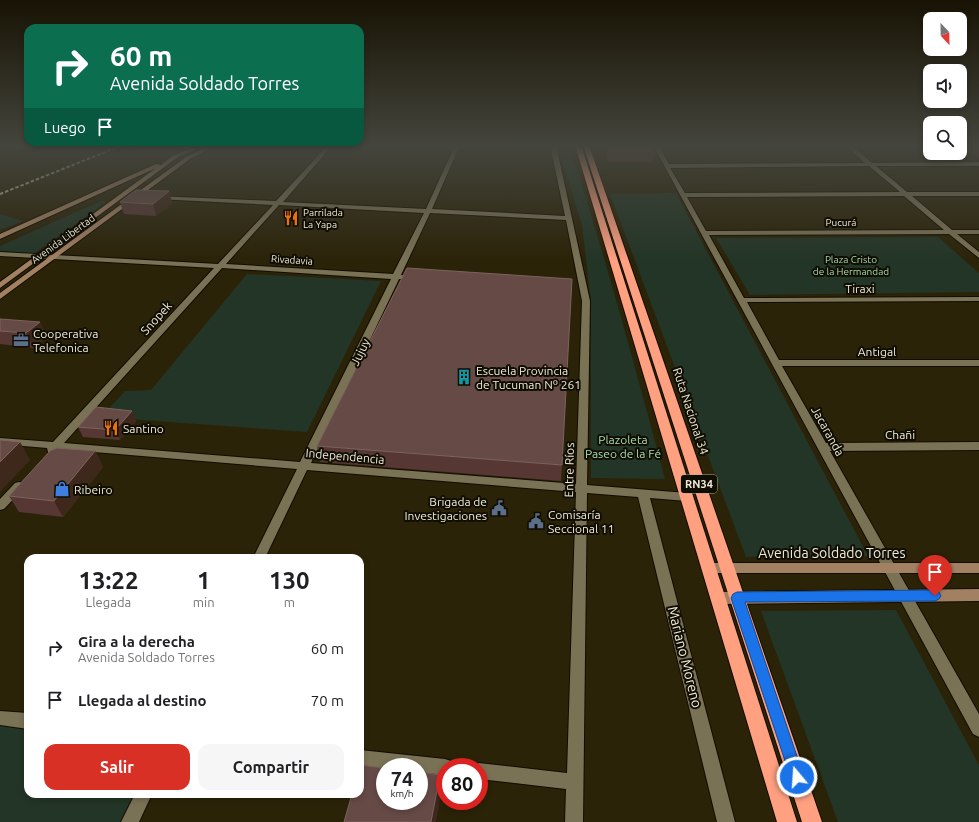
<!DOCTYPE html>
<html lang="es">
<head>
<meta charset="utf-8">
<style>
  :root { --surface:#fff; --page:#f6f6f6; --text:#202124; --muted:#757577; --accent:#d93025 }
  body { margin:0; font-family:Ubuntu,sans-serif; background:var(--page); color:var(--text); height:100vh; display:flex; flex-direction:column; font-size:15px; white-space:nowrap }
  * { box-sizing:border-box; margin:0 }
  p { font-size:13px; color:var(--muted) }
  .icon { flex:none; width:22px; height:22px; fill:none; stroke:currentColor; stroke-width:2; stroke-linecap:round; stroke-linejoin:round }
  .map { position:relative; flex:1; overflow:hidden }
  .drawer { position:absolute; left:24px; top:554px; width:340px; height:244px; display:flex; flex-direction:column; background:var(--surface); border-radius:12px; box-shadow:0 2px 6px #0003 }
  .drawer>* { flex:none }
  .banner { position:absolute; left:24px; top:24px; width:340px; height:122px; border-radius:12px; box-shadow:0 2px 6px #0003; background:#0b6e4f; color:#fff; overflow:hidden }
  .needle { width:26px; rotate:158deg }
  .fabs { position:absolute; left:923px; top:12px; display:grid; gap:8px }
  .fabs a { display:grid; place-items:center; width:44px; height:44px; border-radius:8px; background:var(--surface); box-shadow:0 2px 6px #0003; font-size:20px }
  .speed { position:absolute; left:376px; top:758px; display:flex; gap:8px; font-size:20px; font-weight:700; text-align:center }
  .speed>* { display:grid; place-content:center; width:52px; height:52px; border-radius:50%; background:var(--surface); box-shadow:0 2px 6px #0003; line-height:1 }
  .speed small { font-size:10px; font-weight:400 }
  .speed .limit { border:6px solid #d22; background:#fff; color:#111 }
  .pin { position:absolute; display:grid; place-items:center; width:34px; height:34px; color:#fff; margin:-41px -17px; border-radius:50% 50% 50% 0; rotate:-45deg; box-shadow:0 0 4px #0007 }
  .pin .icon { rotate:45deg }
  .me { position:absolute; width:44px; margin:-22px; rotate:342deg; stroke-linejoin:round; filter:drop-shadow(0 0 3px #0008) }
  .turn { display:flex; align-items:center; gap:14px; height:84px; padding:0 20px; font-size:18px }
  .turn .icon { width:52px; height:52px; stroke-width:2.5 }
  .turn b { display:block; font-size:28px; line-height:34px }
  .then { display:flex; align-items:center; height:38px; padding:0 20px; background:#0003; gap:8px; font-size:15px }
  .eta { display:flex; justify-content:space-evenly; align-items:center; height:68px; text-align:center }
  .eta b { font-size:24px; font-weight:700; line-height:28px }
  .button { display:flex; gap:8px; margin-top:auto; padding:8px 20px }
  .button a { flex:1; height:46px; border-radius:12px; background:var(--accent); color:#fff; font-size:16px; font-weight:700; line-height:46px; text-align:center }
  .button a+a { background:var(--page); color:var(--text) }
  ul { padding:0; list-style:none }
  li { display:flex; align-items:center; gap:12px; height:52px; padding:0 20px }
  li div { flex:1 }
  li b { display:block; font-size:15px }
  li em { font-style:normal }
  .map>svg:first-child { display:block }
  .green { fill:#233526 }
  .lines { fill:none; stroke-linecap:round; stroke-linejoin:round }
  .street-casing { stroke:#130c00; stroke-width:2 }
  .secondary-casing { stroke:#130c00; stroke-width:2 }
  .highway-casing { stroke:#130c00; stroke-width:2 }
  .street { fill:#7a7255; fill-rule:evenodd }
  .secondary { fill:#a28062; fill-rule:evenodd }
  .highway { fill:#ffa080; fill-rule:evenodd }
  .rail { stroke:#c4beac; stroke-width:2; stroke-dasharray:3.5 2; stroke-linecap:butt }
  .wall { fill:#563734 }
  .shaded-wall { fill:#3e271b }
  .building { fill:#664a46; stroke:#7c635d }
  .route { fill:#1a73e8; stroke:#114b97 }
  .labels { text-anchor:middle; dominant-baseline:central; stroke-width:4; stroke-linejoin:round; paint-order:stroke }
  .far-poi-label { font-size:10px; fill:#efeada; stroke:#100d03; text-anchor:start }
  .far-street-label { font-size:10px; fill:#efeada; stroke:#100d03 }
  .far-park-label { font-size:10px; fill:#a9dcb0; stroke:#100d03 }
  .shield { fill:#100d03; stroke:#aca89a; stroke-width:1 }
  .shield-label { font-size:11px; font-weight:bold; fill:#efeada }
  .street-label { font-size:12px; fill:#efeada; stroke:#100d03 }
  .poi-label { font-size:12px; fill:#efeada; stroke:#100d03; text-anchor:start }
  .park-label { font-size:12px; fill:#a9dcb0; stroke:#100d03 }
  .near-street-label { font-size:14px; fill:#efeada; stroke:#100d03 }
</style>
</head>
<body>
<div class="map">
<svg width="979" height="822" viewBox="0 0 979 822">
  <rect width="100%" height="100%" fill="#2b2308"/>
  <g class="green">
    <polygon points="131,145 196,145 172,156 127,147"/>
    <path d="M 569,145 C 605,255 635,367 665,479 L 591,478 L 591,302 L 582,225 L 557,145 Z"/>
    <polygon points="676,193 868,556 746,557 610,194"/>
    <polygon points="101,201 106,202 32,255 0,251 0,246"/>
    <polygon points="0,214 23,221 0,230"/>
    <polygon points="938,237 979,273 979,292 750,295 716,238"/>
    <polygon points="247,274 381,281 307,432 101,417 125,391 151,390"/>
    <polygon points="896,610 979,765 979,822 838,822 761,611"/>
    <polygon points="0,718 28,721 28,794 144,794 130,822 0,822"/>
  </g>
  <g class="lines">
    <g class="street-casing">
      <g id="street">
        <path d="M 328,145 L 333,145 L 283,202 L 426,209 L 455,145 L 460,145 L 432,209 L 565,216 L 550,145 L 556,145 L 590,301 L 587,485 L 687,493 L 691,494 L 693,497 L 691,500 L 687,501 L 650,498 L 735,822 L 717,822 L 638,497 L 587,493 L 583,822 L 565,822 L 566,789 L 479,779 L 479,767 L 472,767 L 479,763 L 567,773 L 576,492 L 307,470 L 265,558 L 253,558 L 297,469 L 58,449 L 52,453 L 48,452 L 47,448 L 0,444 L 0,438 L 53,442 L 214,268 L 0,256 L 0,252 L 218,264 L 273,205 L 157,199 L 155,198 L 155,196 L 276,201 ZM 279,205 L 424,213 L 393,274 L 226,264 ZM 430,213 L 566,220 L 582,301 L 576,484 L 311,463 L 399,279 L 415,280 L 419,278 L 415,276 L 401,275 ZM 222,268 L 391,279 L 300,462 L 64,443 Z"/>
        <path d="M 653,145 L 658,145 L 669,164 L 865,163 L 845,145 L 851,145 L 872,163 L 979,162 L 979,166 L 876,166 L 907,192 L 979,192 L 979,196 L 912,196 L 952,230 L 979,230 L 979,234 L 957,234 L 979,252 L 979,258 L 949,234 L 709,235 L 744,298 L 979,297 L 979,301 L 747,302 L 779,360 L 979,360 L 979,366 L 782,366 L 826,443 L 979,442 L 979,450 L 830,451 L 979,714 L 979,737 L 973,734 ZM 869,166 L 900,192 L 685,193 L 670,168 ZM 904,196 L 944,230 L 706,231 L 687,197 Z"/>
        <polygon points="19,482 23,483 25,486 23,489 4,509 0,510 0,499 15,483"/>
        <polygon points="0,711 28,713 28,729 0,725"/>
        <polygon points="360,750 445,759 451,761 453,767 445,767 445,775 419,772 419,767 385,767 385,769 360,766"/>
        <polygon points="135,794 152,794 139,822 121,822"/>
      </g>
    </g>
    <g class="secondary-casing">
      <g id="secondary">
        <polygon points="210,145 217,145 190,159 0,299 0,293 186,157"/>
        <polygon points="192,148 197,149 178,157 0,288 0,282 156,168 2,238 0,239 0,234 156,164 161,165 174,155"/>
        <polygon points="709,563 979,563 979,573 709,573 704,572 703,568 704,564"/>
        <polygon points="979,589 979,601 718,604 713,602 711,598 713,594 718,592"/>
      </g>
    </g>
    <g class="highway-casing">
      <g id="highway">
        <polygon points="575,145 581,145 797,822 777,822"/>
        <polygon points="583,145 589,145 822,822 802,822"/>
      </g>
    </g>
    <use href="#street" class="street"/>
    <use href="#secondary" class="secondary"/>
    <use href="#highway" class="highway"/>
    <polyline class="rail" points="0,194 123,145"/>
  </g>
  <g class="wall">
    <polygon points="603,145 651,145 654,151 653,162 609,162"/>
    <polygon points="960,145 979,145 979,157 960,146"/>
    <polygon points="169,191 172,203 156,216 124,214 120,202"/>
    <polygon points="0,319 47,336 34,348 0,344"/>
    <polygon points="132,411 136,421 120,440 83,437 78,427"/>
    <polygon points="317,446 562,465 561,481 320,462"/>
    <polygon points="95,451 103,467 63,517 19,512 9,496"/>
  </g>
  <g class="shaded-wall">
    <polygon points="169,191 172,203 156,216 153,204"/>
    <polygon points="40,322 47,336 34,348 26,333"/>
    <polygon points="132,411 136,421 120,440 115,430"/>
    <polygon points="20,442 30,460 0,492 0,462"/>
    <polygon points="95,451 103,467 63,517 54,501"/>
    <polygon points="440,775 441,793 436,822 431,822"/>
  </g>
  <g class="building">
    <polygon points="608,145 651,145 654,151 610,151"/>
    <polygon points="136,190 169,191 153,204 120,202"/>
    <polygon points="407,268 572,279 562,465 317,446"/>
    <polygon points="0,319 40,322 26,333 0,331"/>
    <polygon points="96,407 132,411 115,430 78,427"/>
    <polygon points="0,440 20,442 0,462"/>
    <polygon points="57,448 95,451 54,501 9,496 50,451"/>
    <polygon points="360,765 385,768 385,801 419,801 419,772 440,775 431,822 344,822 352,794 360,794"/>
  </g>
  <linearGradient id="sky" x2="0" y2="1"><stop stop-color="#181304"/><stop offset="0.56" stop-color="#44453d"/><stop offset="1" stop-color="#44453d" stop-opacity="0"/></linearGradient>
  <rect width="979" height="261" fill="url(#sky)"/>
  <polygon class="route" points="935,590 939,592 941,596 939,599 935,601 745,602 804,777 802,782 797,785 792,782 731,598 733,594 737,592"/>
  <defs>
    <g id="restaurant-bare" transform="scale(1.2)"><path d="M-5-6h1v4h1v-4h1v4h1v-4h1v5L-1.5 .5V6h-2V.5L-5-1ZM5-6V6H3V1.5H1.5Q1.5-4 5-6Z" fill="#e8710a" stroke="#100d03" stroke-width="2.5" paint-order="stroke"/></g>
    <g id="office-bare" transform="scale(1.2)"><path d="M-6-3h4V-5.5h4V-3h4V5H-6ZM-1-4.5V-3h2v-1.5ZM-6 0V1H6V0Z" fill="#5c6f8a" stroke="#100d03" stroke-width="2.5" paint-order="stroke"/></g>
    <g id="building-bare" transform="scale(1.2)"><path d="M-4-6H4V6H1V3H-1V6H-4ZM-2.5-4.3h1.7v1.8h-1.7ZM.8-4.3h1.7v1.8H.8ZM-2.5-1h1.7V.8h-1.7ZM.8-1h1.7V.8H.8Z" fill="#0f9aa8" stroke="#100d03" stroke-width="2.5" paint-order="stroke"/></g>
    <g id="shop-bare" transform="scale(1.2)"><path d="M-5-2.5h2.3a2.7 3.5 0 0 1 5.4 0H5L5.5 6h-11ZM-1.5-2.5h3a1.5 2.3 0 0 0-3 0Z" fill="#3f7fe0" stroke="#100d03" stroke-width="2.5" paint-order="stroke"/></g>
    <g id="civic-bare" transform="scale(1.2)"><path d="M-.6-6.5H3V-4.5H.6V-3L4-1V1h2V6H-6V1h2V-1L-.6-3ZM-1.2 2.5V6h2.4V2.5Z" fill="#5c6f8a" stroke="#100d03" stroke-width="2.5" paint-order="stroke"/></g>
  </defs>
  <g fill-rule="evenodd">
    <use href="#restaurant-bare" x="291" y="218"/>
    <use href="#office-bare" x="21" y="340"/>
    <use href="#building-bare" x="464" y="377"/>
    <use href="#restaurant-bare" x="111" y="428"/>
    <use href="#shop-bare" x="62" y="489"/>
    <use href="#civic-bare" x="499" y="508"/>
    <use href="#civic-bare" x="536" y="521"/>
  </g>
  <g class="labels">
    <g class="far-poi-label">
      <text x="303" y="212">Parrilada<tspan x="303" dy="12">La Yapa</tspan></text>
    </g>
    <g class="far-street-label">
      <text x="841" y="222">Pucurá</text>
      <text transform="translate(63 239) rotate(-36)">Avenida Libertad</text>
      <text transform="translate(292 260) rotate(4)">Rivadavia</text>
    </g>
    <g class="far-park-label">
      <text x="851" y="259">Plaza Cristo<tspan x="851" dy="12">de la Hermandad</tspan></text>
    </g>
    <rect class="shield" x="681" y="475" width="36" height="18" rx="3"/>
    <g class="shield-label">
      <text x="699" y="484">RN34</text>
    </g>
    <g class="street-label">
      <text x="860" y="288">Tiraxi</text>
      <text transform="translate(156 318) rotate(-48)">Snopek</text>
      <text x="877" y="351">Antigal</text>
      <text transform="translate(360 352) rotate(-64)">Jujuy</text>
      <text transform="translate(691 411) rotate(72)">Ruta Nacional 34</text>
      <text transform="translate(828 431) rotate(61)">Jacaranda</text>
      <text x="900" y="434">Chañi</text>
      <text transform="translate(345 456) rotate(5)">Independencia</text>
      <text transform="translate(569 470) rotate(-89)">Entre Ríos</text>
    </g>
    <g class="poi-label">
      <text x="33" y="333">Cooperativa<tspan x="33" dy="14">Telefonica</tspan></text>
      <text x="476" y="370">Escuela Provincia<tspan x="476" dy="14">de Tucuman Nº 261</tspan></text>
      <text x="123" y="428">Santino</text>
      <text x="74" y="489">Ribeiro</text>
      <text x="487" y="501" text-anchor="end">Brigada de<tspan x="487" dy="14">Investigaciones</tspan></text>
      <text x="548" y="514">Comisaría<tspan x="548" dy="14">Seccional 11</tspan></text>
    </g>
    <g class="park-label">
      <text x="623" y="439">Plazoleta<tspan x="623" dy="14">Paseo de la Fé</tspan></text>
    </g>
    <g class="near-street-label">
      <text x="832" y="553">Avenida Soldado Torres</text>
      <text transform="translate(685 657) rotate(76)">Mariano Moreno</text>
    </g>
  </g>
</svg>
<div class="fabs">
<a><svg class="needle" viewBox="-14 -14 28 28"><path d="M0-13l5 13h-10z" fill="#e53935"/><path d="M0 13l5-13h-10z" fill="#757577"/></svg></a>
<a><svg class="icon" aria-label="sound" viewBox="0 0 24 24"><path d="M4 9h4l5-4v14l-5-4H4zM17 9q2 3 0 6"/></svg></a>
<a><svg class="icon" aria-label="search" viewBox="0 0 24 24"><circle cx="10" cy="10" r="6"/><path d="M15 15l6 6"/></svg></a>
</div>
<div class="speed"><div>74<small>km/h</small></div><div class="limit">80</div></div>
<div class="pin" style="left:935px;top:596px;background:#d93025"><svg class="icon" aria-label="arrive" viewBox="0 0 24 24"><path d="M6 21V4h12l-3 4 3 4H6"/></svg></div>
<svg class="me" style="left:797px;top:777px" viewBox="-20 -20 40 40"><circle r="17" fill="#1a73e8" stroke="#fff" stroke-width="3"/><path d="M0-11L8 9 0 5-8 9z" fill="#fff"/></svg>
<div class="banner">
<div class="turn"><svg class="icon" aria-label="right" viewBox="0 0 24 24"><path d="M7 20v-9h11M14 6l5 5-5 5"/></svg><div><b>60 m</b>Avenida Soldado Torres</div></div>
<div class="then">Luego<svg class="icon" aria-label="arrive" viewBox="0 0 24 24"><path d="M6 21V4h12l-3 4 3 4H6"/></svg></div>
</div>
<section class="drawer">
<div class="eta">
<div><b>13:22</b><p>Llegada</p></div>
<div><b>1</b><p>min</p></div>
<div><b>130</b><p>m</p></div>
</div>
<ul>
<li><svg class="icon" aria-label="right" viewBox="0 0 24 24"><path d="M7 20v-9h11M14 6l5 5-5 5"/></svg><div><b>Gira a la derecha</b><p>Avenida Soldado Torres</p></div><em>60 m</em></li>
<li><svg class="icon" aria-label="arrive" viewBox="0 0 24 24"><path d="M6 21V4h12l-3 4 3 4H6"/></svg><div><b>Llegada al destino</b></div><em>70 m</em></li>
</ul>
<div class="button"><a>Salir</a><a>Compartir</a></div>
</section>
</div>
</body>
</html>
